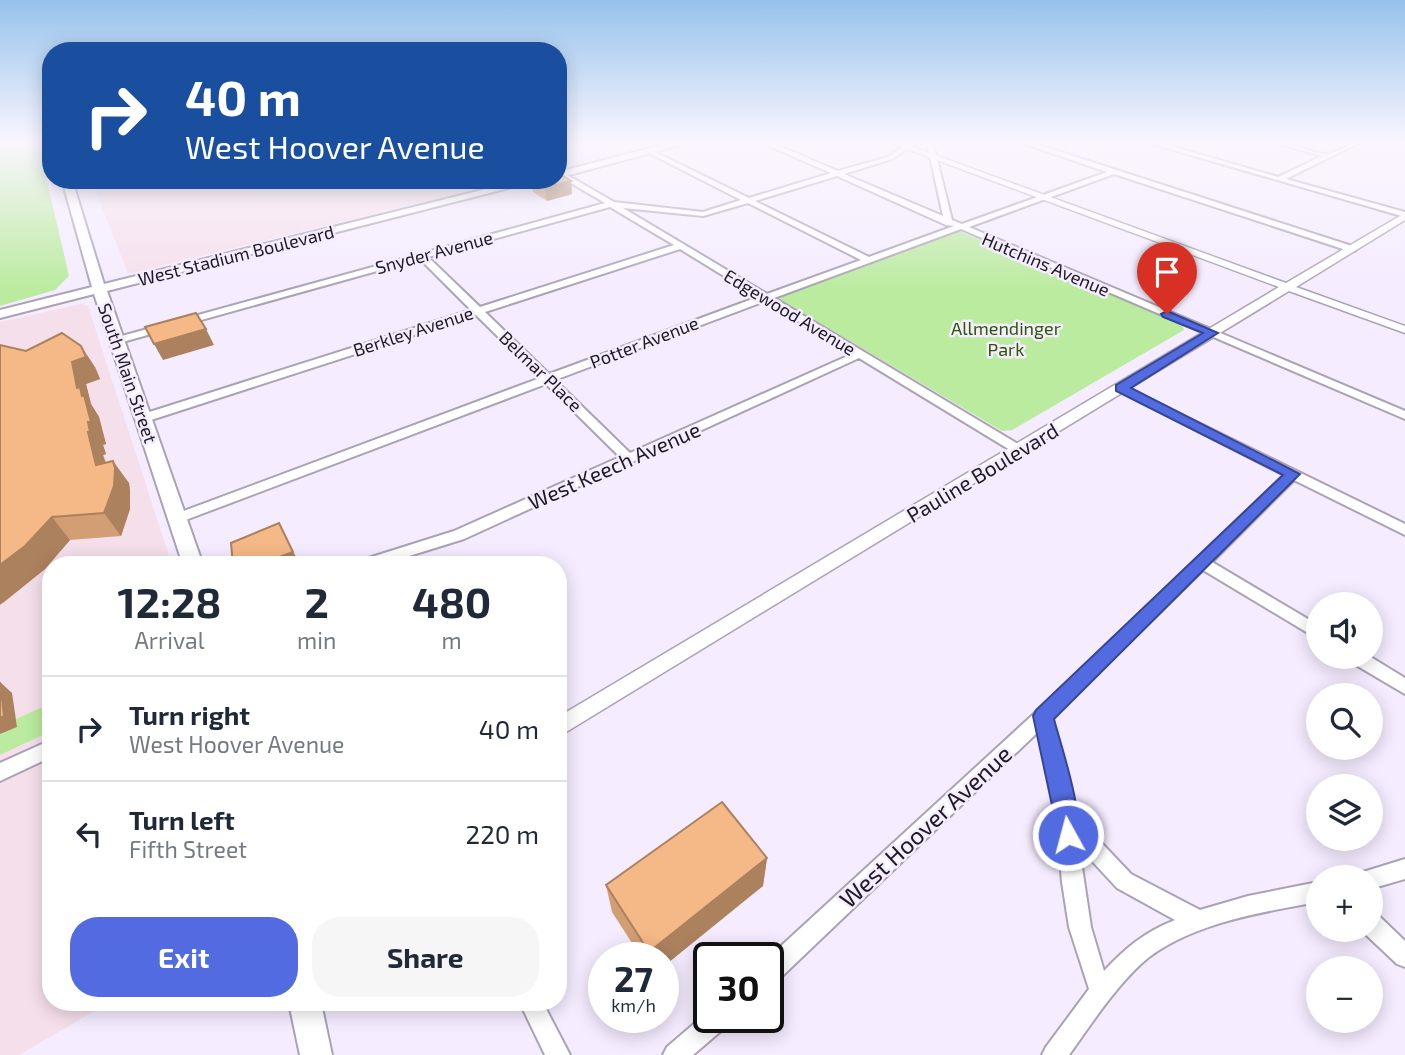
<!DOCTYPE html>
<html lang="en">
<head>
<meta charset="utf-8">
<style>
  :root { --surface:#fff; --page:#f6f6f7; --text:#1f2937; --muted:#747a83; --line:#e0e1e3; --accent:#536be0 }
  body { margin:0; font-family:"Exo 2",sans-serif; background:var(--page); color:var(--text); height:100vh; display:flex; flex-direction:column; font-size:26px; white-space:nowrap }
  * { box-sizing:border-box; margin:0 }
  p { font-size:23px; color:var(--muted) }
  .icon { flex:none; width:38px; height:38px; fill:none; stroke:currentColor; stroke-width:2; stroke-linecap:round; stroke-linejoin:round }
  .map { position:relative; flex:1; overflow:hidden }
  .sheet { position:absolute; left:42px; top:556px; width:525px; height:455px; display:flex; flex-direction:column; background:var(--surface); border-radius:28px; box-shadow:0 4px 18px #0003 }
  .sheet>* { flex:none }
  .top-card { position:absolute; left:42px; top:42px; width:525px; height:147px; border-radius:28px; box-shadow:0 4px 18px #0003; background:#1a4fa0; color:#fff; overflow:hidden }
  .tools { position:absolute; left:1306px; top:592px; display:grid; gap:14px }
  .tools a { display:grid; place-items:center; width:77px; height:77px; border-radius:50%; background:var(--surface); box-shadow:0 4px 18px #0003; font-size:35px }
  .speed { position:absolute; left:588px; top:942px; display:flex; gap:14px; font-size:35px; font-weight:700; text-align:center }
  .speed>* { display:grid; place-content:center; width:91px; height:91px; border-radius:50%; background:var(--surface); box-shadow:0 4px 18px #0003; line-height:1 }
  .speed small { font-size:18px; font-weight:400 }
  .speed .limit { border:4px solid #111; border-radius:10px; background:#fff; color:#111 }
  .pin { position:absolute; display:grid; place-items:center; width:60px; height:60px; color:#fff; margin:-72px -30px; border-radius:50% 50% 50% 0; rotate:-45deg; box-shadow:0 0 7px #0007 }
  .pin .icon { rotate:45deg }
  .me { position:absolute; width:77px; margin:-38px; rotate:353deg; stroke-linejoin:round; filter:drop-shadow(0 0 5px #0008) }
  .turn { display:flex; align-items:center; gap:24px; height:147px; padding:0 28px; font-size:32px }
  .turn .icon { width:91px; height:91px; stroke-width:2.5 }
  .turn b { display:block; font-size:49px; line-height:60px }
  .eta { display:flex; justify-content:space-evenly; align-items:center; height:119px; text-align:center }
  .eta b { font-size:42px; font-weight:700; line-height:49px }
  .button { display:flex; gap:14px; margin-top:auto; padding:14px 28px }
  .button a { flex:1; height:80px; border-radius:28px; background:var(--accent); color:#fff; font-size:28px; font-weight:700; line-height:80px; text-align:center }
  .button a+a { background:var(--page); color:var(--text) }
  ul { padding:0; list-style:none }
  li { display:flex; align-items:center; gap:21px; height:105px; padding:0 28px; border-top:2px solid var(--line) }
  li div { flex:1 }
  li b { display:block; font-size:26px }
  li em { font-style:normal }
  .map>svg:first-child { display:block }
  .education { fill:#f5dfeb }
  .green { fill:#baeb9e }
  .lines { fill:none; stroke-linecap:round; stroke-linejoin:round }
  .minor-casing { stroke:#aba2b4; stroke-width:4 }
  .tertiary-casing { stroke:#aba2b4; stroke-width:3 }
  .secondary-casing { stroke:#aba2b4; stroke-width:4 }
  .minor { fill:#fff; fill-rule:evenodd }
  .tertiary { fill:#fff; fill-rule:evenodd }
  .secondary { fill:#fff; fill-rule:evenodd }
  .wall { fill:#d39e74 }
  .shaded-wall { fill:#ac815e }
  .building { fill:#f5b887; stroke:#ac815e; stroke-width:2 }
  .route { fill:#536be0; stroke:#364692; stroke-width:2 }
  .labels { text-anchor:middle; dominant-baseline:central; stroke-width:5; stroke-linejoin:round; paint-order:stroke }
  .far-street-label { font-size:18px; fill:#1d1a21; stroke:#f5ecff }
  .far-park-label { font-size:18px; fill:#2b5700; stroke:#f5ecff }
  .street-label { font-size:21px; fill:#1d1a21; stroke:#f5ecff }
  .near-street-label { font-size:24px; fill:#1d1a21; stroke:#f5ecff }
</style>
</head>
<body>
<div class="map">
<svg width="1405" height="1055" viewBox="0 0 1405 1055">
  <rect width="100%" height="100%" fill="#f5ecff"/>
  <g class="education">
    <polygon points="558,143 662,143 558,169"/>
    <polygon points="91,180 512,180 133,273 128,273"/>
    <polygon points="81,304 88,306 172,565 51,565 51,1003 108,1003 19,1055 0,1055 0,322"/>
  </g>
  <g class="green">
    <polygon points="0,143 38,143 69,276 55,290 0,306"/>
    <polygon points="959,231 1182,324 1184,330 1012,430 1002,431 779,299 780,295"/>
    <polygon points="48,677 51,677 51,731 0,755 0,734 17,727 16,719 47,705 42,684"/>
  </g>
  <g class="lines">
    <g class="minor-casing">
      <g id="minor">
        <path d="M 762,143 L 772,143 L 838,171 L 888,157 L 908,143 L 916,143 L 892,159 L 844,174 L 943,216 L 927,143 L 933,143 L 952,220 L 962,224 L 1107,172 L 1022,143 L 1033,143 L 1355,247 L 1355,251 L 1349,251 L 1114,174 L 969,227 L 1405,411 L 1405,419 L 961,229 L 774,298 L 1023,447 L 1025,450 L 1023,453 L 1015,453 L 859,358 L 464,539 L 380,565 L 357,565 L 359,561 L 454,531 L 620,457 L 546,384 L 183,521 L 173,521 L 171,518 L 173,515 L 540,378 L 476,315 L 148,421 L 144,422 L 138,418 L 140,415 L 471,310 L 420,259 L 119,343 L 111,343 L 111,339 L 605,203 L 559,176 L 558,174 L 562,172 L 614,202 L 703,212 L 741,200 L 649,153 L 651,150 L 749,198 L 831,173 ZM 837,176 L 946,225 L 954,226 L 869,257 L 755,201 ZM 748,203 L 861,260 L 767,294 L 623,208 L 703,216 ZM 610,207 L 674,245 L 480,307 L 428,257 ZM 680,249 L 758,297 L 549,374 L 485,312 ZM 765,301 L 852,354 L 630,453 L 555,380 Z"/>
        <path d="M 1149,143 L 1161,143 L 1278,177 L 1322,156 L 1276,143 C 1293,143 1313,154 1327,154 C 1338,153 1347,143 1359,143 L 1286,179 L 1405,212 L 1405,217 Z"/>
        <path d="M 1121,385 L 1405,524 L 1405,535 L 1294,480 L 1212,562 L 1318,625 L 1318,639 L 1203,570 L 1052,718 L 1075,809 L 1094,835 L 1131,874 L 1200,910 L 1248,896 L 1318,882 L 1318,902 C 1262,912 1186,924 1142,963 C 1113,990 1092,1023 1069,1055 L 1042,1055 L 1046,1047 L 1089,989 L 1069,927 L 1062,882 L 1056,813 L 1038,732 L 776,982 L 768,985 L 768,958 L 1037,711 L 1284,475 L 1117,390 L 1117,386 ZM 1079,847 L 1117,888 L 1175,920 C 1146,931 1125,948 1104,971 L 1091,927 Z"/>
        <polygon points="1347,656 1369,656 1405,678 1405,694 1349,661"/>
        <polygon points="51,740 51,757 0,781 0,763"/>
        <polygon points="1405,859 1405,879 1370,889 1370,877 1361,877 1363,872"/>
        <polygon points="1370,912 1378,915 1405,941 1405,967 1397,964 1362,931 1370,929"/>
        <polygon points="520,1003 543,1003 570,1055 545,1055"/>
        <polygon points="709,1011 709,1017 732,1017 728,1025 693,1055 663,1055 667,1047"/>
      </g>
    </g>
    <g class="tertiary-casing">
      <polygon id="tertiary" points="891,143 902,143 1286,283 1405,213 1405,220 1296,287 1405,326 1405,333 1289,291 558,737 558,717 1279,287"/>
    </g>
    <g class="secondary-casing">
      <g id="secondary">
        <polygon points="670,143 687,143 558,178 558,172"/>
        <polygon points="62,180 72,180 104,284 522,180 540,180 107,291 203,565 183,565 94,294 0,318 0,310 92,287"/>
        <polygon points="289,1003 321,1003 332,1055 300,1055"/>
      </g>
    </g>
    <use href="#minor" class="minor"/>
    <use href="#tertiary" class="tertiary"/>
    <use href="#secondary" class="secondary"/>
  </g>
  <g class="wall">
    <polygon points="531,180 571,181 572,194 547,201 533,192"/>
    <polygon points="0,345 95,367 100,379 86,384 91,404 99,417 106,444 103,445 106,454 103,455 106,462 129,483 130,491 130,509 121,536 70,540 45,569 3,603"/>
    <polygon points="767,858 763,886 663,957 641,957 612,912 606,885"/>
  </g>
  <g class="shaded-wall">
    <polygon points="571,181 572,194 547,201 545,188"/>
    <polygon points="206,329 214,345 163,360 154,344"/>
    <polygon points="81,346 95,367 100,379 86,384 91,404 99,417 106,444 103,445 106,454 103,455 112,487 96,465 77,388 72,362"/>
    <polygon points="113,461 129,483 130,491 130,509 121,536 104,513"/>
    <polygon points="52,517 70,540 45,569 0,605 0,565"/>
    <polygon points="279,523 300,565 258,565"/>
    <polygon points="0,682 12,693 17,727 0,734"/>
    <polygon points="767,858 763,886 663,967 663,957 650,957 649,952"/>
  </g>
  <g class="building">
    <polygon points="558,173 571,181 545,188 534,180 558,180"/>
    <polygon points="196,313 206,329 154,344 145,327"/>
    <polygon points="62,333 81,346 86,357 72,362 77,388 80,387 82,396 84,395 91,422 88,422 90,432 88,432 96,465 113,461 115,468 114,486 104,513 52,517 25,546 0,565 0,345 26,351"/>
    <polygon points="279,523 293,552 258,565 233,565 231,543"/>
    <polygon points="0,682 4,716 0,718"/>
    <polygon points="722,802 767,858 649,952 606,885"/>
  </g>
  <linearGradient id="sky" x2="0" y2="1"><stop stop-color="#96c2ec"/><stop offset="0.49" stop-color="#faf6ff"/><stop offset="1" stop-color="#faf6ff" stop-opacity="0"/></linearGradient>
  <rect width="1405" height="291" fill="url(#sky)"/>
  <path class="route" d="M 1167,311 L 1218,333 L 1131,388 L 1300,474 L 1054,719 C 1061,746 1086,819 1076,843 L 1068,846 L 1060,843 L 1033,716 L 1036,710 L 1283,475 L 1116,391 L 1116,385 L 1203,333 L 1163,317 L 1161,314 Z"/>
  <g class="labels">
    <g class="far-street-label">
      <text transform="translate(434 252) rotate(-15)">Snyder Avenue</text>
      <text transform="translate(236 255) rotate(-14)">West Stadium Boulevard</text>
      <text transform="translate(1046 264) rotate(23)">Hutchins Avenue</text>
      <text transform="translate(790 312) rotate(31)">Edgewood Avenue</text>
      <text transform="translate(413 331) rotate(-18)">Berkley Avenue</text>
      <text transform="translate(644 342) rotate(-21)">Potter Avenue</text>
      <text transform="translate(541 371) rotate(44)">Belmar Place</text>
      <text transform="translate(128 373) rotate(71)">South Main Street</text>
    </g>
    <g class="far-park-label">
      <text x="1006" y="328">Allmendinger<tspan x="1006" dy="21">Park</tspan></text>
    </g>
    <g class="street-label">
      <text transform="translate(614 465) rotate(-24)">West Keech Avenue</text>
      <text transform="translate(982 472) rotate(-31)">Pauline Boulevard</text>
    </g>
    <g class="near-street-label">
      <text transform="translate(925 826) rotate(-43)">West Hoover Avenue</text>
    </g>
  </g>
</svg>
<div class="tools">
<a><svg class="icon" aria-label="sound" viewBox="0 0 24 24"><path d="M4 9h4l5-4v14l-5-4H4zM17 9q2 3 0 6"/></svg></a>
<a><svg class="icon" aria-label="search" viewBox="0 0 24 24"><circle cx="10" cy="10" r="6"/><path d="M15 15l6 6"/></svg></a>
<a><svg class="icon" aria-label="layers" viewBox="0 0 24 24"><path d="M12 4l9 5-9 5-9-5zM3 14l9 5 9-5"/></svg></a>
<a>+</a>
<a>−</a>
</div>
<div class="speed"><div>27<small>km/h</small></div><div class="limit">30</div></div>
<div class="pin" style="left:1167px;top:314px;background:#d93025"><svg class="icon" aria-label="arrive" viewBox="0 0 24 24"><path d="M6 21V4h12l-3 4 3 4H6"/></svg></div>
<svg class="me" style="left:1068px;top:835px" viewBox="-20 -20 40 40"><circle r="17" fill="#536be0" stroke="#fff" stroke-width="3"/><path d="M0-11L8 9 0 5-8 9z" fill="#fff"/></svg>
<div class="top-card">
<div class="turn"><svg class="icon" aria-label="right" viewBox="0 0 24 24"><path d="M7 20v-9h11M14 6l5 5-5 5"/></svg><div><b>40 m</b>West Hoover Avenue</div></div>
</div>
<section class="sheet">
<div class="eta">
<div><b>12:28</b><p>Arrival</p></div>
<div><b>2</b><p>min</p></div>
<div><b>480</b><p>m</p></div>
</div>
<ul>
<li><svg class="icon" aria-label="right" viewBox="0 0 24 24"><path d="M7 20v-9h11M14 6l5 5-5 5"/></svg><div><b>Turn right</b><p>West Hoover Avenue</p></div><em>40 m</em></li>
<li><svg class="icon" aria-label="left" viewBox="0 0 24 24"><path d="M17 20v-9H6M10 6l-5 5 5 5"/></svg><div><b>Turn left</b><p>Fifth Street</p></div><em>220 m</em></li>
</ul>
<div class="button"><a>Exit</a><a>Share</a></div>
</section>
</div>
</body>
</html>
